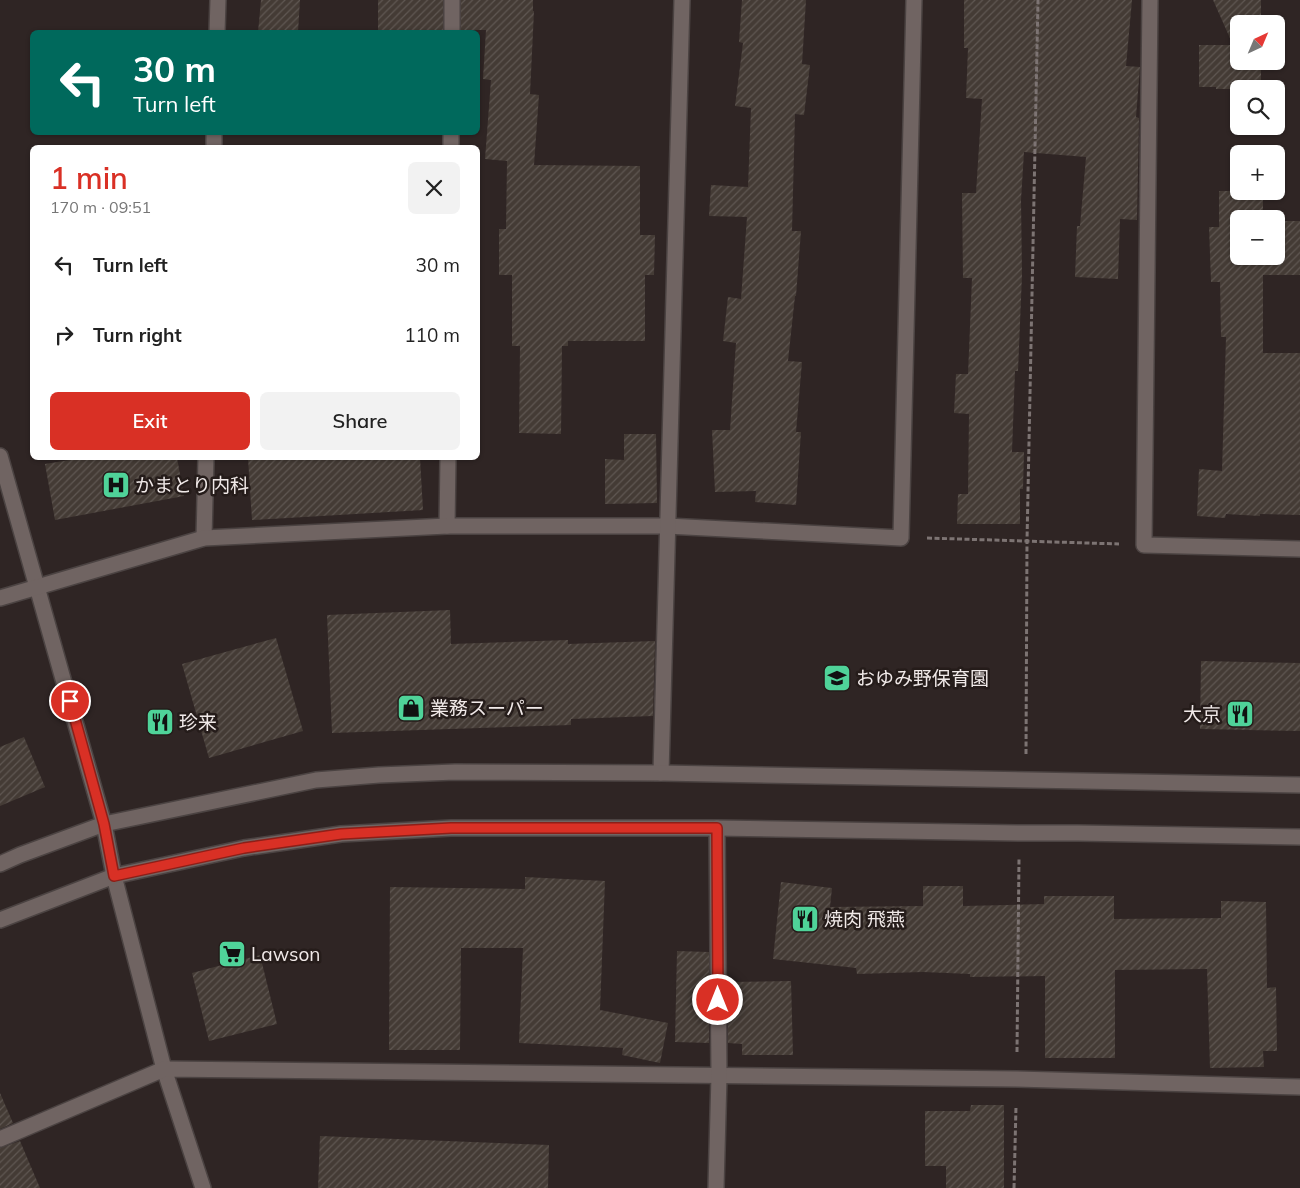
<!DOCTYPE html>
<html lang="en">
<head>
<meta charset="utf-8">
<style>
  :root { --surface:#fff; --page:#f2f2f2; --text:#222; --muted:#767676; --accent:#d93025 }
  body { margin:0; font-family:Mulish,"Noto Sans JP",sans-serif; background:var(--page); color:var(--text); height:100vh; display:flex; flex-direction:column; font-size:19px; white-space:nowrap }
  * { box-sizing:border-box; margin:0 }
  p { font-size:16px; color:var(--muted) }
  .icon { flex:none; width:28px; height:28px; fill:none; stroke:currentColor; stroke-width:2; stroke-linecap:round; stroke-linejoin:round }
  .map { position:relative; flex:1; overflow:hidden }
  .panel { position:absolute; left:30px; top:145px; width:450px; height:315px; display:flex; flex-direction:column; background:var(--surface); border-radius:8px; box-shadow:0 1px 4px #0004 }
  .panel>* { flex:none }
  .hud { position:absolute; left:30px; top:30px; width:450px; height:105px; border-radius:8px; box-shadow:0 1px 4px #0004; background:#00695c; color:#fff; overflow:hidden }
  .needle { width:32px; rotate:44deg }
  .buttons { position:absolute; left:1230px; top:15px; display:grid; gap:10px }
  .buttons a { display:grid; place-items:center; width:55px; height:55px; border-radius:8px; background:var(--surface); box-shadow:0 1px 4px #0004; font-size:25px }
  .pin { position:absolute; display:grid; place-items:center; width:42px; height:42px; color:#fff; margin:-21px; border:2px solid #fff; border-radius:50%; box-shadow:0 1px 5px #0007 }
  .me { position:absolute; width:55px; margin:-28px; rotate:0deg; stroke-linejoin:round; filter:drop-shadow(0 0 4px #0008) }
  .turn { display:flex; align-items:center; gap:18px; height:105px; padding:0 20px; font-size:22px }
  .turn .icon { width:65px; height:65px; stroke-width:2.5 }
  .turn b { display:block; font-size:35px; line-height:42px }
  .round { display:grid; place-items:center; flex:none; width:52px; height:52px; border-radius:8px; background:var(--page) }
  .summary { display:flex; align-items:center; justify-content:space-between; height:85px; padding:0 20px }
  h1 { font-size:30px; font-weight:600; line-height:38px; color:var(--accent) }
  .action { display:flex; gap:10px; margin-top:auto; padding:10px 20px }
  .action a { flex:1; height:58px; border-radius:8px; background:var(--accent); color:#fff; font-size:20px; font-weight:600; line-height:58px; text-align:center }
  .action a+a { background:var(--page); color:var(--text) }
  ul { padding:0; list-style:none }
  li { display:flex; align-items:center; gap:15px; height:70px; padding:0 20px }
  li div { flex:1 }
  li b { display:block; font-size:19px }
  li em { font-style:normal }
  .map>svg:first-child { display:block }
  .building { fill:url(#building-hatch) }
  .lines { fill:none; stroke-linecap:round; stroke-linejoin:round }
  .minor-casing { stroke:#4b4342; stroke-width:18 }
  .path { stroke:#7d7473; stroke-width:3; stroke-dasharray:5 2.5; stroke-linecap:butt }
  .minor { stroke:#706462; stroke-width:15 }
  .route-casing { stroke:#8d1f18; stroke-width:12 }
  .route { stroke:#d93025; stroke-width:9 }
  .labels { text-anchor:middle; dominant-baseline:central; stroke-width:5; stroke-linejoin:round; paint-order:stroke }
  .poi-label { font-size:19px; fill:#f0e9e8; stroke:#251c1a; text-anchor:start }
</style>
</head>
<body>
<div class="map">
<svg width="1300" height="1188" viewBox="0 0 1300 1188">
  <defs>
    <pattern id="building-hatch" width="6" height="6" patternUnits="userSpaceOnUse" patternTransform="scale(1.25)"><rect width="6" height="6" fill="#443b35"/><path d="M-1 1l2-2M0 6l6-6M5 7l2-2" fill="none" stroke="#5f5752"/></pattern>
  </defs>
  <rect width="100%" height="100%" fill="#2f2524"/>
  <g class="building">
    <polygon points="261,0 300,0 298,32 258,32"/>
    <rect x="378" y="0" width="65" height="30"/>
    <polygon points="461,0 533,0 533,11 534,11 530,94 539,95 534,165 640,166 640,235 655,235 654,275 645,275 645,341 568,341 568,346 562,346 561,434 519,433 520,346 512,346 512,275 499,275 499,229 506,229 507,161 485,159 491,80 483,79 486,30 461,30"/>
    <polygon points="742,0 806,0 802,64 810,65 804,115 795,114 792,231 801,231 796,296 795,296 788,361 802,362 796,432 801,432 796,505 755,502 756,491 715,492 712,430 730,430 736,343 723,341 728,297 741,299 747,217 709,216 711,185 748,187 751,108 735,106 743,43 739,42"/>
    <polygon points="964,0 1132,0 1126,66 1140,67 1136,117 1139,118 1137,220 1120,219 1118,279 1075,277 1077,226 1080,226 1086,157 1024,152 1021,200 1022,275 1018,371 1015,371 1012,452 1024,452 1023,489 1020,489 1020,524 957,524 958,494 968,494 969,414 954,413 956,374 968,374 972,278 963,278 962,193 976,193 982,99 966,98 968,48 964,48"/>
    <polygon points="1213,0 1261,0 1261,24 1239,24 1239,61 1261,61 1261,89 1216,89 1216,87 1199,87 1199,45 1233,45"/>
    <polygon points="1219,191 1263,191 1263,219 1239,219 1239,256 1276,256 1276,221 1300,221 1300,275 1263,275 1263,353 1300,353 1300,515 1260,514 1260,516 1226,514 1225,518 1197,516 1199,469 1222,471 1226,337 1221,337 1220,282 1211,282 1209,227 1219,227"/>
    <polygon points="624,434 656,434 657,503 605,504 605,459 624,460"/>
    <polygon points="82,458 177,458 184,496 55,520 45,464"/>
    <polygon points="248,458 420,458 423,510 252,520"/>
    <polygon points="450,610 451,644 568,640 568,644 655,641 653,716 571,719 571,725 332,733 327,615"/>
    <polygon points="276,638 303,731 209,758 182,664"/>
    <polygon points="1201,661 1300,663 1300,731 1200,729"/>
    <polygon points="24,737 45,787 0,806 0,747"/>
    <polygon points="525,877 605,881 600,1010 668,1023 660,1063 622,1055 623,1048 519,1043 523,948 461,948 460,1050 389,1050 390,887 525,889"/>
    <polygon points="781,882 832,888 830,907 923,906 923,886 963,886 963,906 1044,904 1044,896 1114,896 1114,919 1221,918 1221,901 1266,902 1267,988 1276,987 1277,1051 1263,1051 1264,1067 1210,1068 1207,969 1115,970 1115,1058 1045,1058 1045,976 970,977 970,974 923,972 857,974 856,968 773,959"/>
    <polygon points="677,951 709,952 709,1043 675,1042"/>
    <polygon points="260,955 277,1024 209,1041 192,973"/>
    <polygon points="791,981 793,1055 742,1055 742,1044 728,1043 728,982"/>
    <polygon points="0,1093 13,1123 0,1129"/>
    <polygon points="971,1105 1004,1105 1004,1188 946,1188 946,1166 925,1166 925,1111 970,1111"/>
    <polygon points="320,1136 549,1145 548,1188 318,1188"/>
    <polygon points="20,1141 40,1188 0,1188 0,1148"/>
  </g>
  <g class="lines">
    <g class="minor-casing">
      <g id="minor">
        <polyline points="1150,0 1144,545 1300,549"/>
        <polyline points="217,32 218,0"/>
        <polyline points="452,32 452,0"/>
        <polyline points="214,148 214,132"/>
        <polyline points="451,148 451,132"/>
        <polyline points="0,456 104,824 114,876 164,1069 203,1188"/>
        <polyline points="447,526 448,458"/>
        <polyline points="204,538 206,458"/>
        <polyline points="0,598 204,538 447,526 667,526 901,538 914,0"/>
        <polyline points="661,773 682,0"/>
        <polyline points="0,864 20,855 104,824 316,780 379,775 455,772 661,773 1300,785"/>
        <polyline points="0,920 114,876 244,848 341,834 451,828 717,828 1020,833 1078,833 1300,837"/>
        <polyline points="0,1139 164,1069 1017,1079 1300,1087"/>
        <polyline points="716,1188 719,1076 717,828"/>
      </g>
    </g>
    <g class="path">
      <polyline points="927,538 1119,544"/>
      <polyline points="1026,754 1027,541 1038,0"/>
      <polyline points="1017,1052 1019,859"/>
      <polyline points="1014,1188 1016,1106"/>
    </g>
    <use href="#minor" class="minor"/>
  </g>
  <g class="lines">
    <g class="route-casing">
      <polyline id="route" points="70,701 104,824 114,876 244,848 341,834 451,828 717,828 718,1000"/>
    </g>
    <use href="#route" class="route"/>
  </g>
  <defs>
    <g id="hospital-square" transform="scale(1.4375)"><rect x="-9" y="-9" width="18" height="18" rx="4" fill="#4fd399" stroke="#251c1a"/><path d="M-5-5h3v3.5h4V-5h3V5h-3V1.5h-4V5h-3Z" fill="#111"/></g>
    <g id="school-square" transform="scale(1.4375)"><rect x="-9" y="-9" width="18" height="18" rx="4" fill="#4fd399" stroke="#251c1a"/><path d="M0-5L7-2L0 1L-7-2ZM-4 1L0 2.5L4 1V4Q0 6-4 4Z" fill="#111"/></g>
    <g id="shop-square" transform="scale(1.4375)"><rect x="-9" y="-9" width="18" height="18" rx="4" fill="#4fd399" stroke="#251c1a"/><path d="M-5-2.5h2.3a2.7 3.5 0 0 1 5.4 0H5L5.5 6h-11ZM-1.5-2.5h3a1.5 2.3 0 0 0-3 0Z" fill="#111"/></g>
    <g id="restaurant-square" transform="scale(1.4375)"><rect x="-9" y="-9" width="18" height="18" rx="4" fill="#4fd399" stroke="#251c1a"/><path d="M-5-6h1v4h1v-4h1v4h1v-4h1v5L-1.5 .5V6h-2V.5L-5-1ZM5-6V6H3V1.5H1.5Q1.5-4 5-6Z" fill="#111"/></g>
    <g id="supermarket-square" transform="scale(1.4375)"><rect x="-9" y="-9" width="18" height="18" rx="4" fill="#4fd399" stroke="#251c1a"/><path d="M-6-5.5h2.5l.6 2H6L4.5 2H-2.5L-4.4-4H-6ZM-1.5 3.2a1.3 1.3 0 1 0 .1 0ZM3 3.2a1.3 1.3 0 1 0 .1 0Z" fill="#111"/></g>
  </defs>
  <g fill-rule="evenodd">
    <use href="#hospital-square" x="116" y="485"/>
    <use href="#school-square" x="837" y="678"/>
    <use href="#shop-square" x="411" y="708"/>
    <use href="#restaurant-square" x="1240" y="714"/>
    <use href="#restaurant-square" x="160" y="722"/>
    <use href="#restaurant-square" x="805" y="919"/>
    <use href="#supermarket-square" x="232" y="954"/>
  </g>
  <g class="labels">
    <g class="poi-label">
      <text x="135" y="485">かまとり内科</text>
      <text x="856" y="678">おゆみ野保育園</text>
      <text x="430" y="708">業務スーパー</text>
      <text x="1221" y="714" text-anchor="end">大京</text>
      <text x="179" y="722">珍来</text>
      <text x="824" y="919">焼肉 飛燕</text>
      <text x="251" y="954">Lawson</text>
    </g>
  </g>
</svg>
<div class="buttons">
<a><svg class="needle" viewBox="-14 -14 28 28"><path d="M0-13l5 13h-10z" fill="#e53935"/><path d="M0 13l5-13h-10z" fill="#767676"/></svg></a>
<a><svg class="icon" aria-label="search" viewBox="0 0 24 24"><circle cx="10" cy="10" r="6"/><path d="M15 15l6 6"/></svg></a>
<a>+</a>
<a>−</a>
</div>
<div class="pin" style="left:70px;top:701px;background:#d93025"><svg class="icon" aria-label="arrive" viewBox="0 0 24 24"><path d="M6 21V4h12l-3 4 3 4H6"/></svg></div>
<svg class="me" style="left:718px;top:1000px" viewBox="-20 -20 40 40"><circle r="17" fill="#d93025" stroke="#fff" stroke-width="3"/><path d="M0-11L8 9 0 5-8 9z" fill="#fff"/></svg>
<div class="hud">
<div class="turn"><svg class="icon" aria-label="left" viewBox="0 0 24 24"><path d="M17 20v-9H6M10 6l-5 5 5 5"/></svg><div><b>30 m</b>Turn left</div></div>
</div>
<section class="panel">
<div class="summary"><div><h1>1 min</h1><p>170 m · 09:51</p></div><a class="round"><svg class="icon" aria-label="close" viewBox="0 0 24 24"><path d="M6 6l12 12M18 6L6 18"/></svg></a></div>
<ul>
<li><svg class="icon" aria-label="left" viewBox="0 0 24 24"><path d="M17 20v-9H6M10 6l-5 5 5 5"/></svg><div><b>Turn left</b></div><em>30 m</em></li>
<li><svg class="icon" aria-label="right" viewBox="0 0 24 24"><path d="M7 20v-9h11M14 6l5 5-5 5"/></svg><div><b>Turn right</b></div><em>110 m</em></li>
</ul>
<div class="action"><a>Exit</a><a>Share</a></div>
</section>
</div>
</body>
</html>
